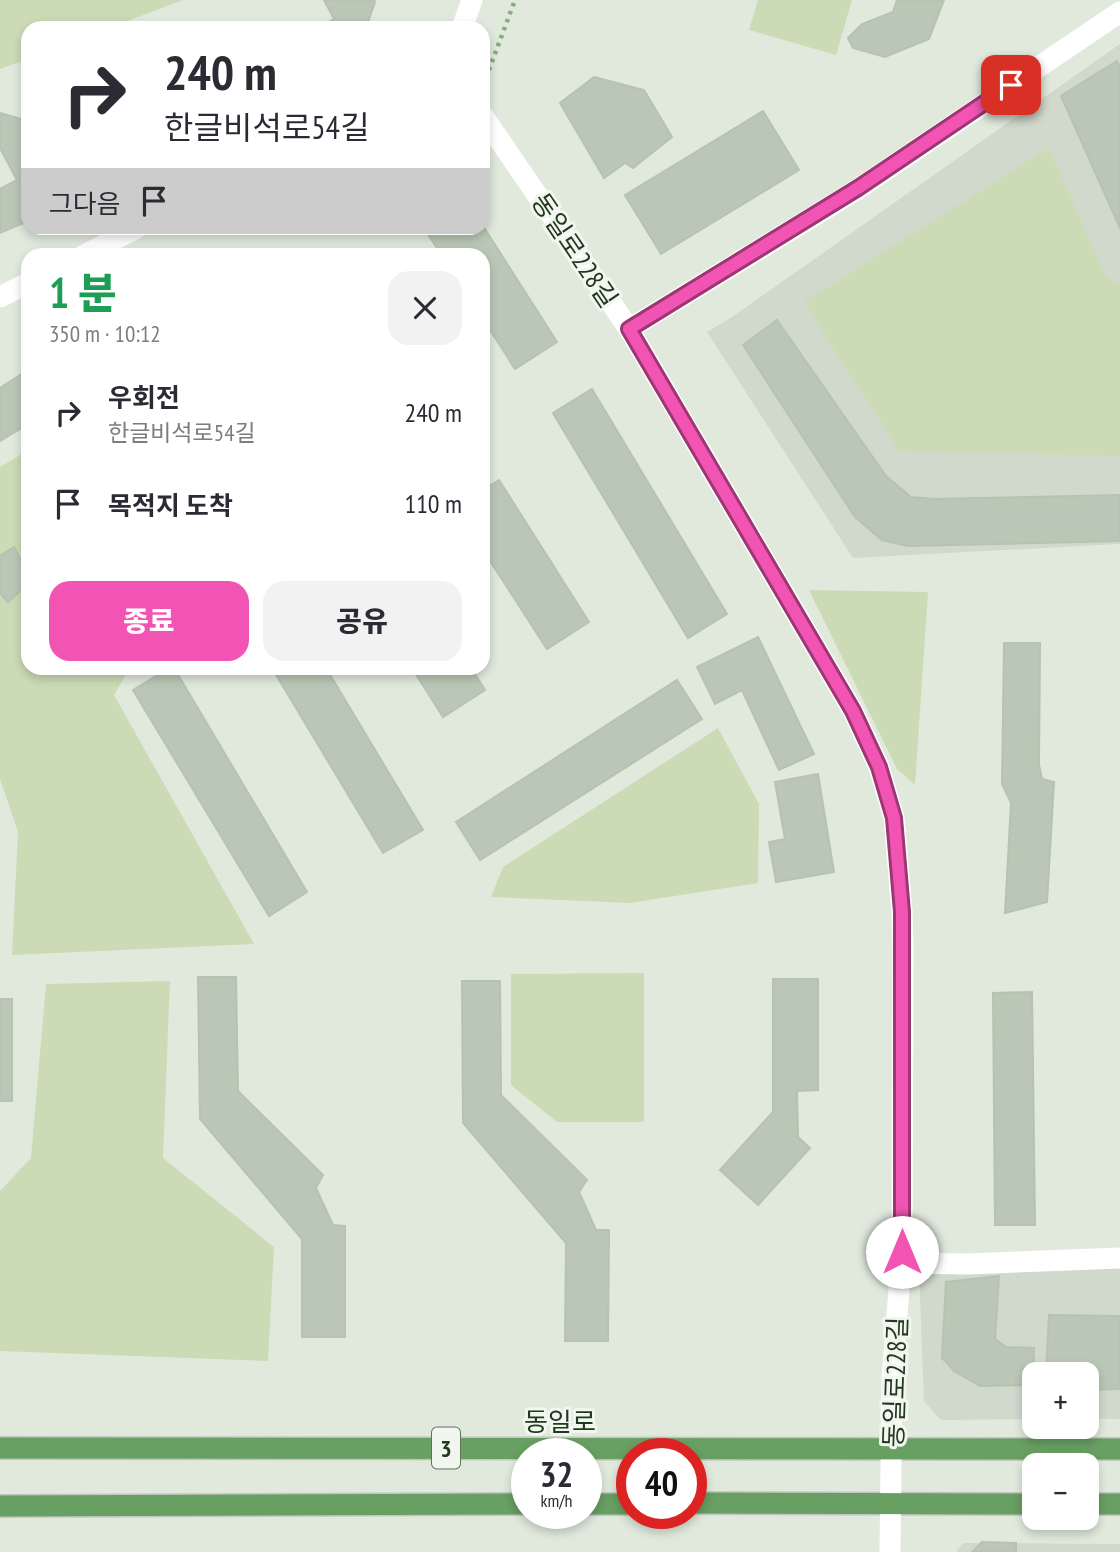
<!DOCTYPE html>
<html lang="ko">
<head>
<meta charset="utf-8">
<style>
  :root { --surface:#fff; --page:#f2f2f3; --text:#2b2b33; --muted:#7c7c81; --accent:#f154b2 }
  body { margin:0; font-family:"PT Sans Narrow","Noto Sans KR",sans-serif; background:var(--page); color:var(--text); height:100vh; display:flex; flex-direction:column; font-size:26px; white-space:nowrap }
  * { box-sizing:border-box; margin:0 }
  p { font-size:23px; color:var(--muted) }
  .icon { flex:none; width:38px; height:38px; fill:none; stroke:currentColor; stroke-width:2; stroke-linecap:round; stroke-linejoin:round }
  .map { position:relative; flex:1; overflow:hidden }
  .side { position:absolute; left:21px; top:248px; width:469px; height:427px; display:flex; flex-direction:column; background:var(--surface); border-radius:21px; box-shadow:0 4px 10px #0003 }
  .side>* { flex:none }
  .top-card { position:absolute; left:21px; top:21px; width:469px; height:214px; border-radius:21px; box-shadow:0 4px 10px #0003; background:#fff; color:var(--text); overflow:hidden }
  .buttons { position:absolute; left:1022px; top:1362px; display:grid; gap:14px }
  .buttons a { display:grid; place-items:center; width:77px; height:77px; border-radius:14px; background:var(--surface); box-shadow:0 4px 10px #0003; font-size:35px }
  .speed { position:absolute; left:511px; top:1438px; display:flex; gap:14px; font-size:35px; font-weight:700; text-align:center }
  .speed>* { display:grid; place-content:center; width:91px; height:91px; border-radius:50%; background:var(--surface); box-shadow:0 4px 10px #0003; line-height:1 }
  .speed small { font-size:18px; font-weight:400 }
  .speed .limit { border:10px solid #d22; background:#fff; color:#111 }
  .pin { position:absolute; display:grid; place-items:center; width:60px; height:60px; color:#fff; margin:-30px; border-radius:14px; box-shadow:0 4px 10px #0006 }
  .me { position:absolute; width:77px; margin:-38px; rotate:0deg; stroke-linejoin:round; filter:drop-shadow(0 0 5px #0008) }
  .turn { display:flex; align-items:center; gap:24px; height:147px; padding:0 28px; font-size:32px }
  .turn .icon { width:91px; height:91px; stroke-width:2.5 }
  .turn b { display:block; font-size:49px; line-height:60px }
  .then { display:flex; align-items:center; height:66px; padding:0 28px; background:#0003; gap:14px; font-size:26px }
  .round { display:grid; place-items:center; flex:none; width:74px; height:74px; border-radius:21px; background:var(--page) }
  .overview { display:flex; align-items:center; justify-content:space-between; height:119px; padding:0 28px }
  h1 { font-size:42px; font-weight:800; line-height:52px; color:#1e9e55 }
  .button { display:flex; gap:14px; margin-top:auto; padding:14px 28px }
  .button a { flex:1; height:80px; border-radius:21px; background:var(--accent); color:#fff; font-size:28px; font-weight:800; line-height:80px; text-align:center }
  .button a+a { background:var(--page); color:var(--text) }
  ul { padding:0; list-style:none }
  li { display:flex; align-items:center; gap:21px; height:91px; padding:0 28px }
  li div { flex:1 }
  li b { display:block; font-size:26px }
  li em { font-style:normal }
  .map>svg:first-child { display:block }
  .built { fill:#d0d9cc }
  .green { fill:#cbdbb6 }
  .building { fill:#bbc7b6; stroke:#b5c3b0; stroke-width:2 }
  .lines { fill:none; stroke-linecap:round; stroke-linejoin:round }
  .primary-casing { stroke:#c1c7c0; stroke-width:24 }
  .path { stroke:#85ad7e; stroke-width:4.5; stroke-dasharray:3.5 5; stroke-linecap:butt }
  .minor { stroke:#fff; stroke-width:21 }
  .tertiary { stroke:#fff; stroke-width:21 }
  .primary { stroke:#689f62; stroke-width:21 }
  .route-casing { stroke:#9d3774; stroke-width:18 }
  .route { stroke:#f154b2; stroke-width:12 }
  .labels { text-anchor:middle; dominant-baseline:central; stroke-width:6; stroke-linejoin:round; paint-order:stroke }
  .shield { fill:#f1f6ee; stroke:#60715d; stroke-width:2 }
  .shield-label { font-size:24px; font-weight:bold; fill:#22381f }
  .street-label { font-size:26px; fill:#22381f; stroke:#f1f6ee }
</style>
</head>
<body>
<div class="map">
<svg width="1120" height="1552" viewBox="0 0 1120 1552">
  <rect width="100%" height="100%" fill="#e1e9dd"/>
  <g class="built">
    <polygon points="1120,44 1120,544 853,558 707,332 732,317"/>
    <polygon points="1120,1266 1120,1419 1087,1419 1087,1374 1034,1374 1034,1419 941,1420 924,1401 919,1270"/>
    <polygon points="963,1543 1120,1544 1120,1552 956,1552"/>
  </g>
  <g class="green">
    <polygon points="0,0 183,0 109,28 28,28 28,59 0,69"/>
    <polygon points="758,0 852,0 836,55 749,30"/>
    <polygon points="1049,148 1106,277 1120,284 1120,456 899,451 804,302"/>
    <polygon points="25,452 28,457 28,668 129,669 114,695 254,944 12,955 18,832 0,779 0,467"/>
    <polygon points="809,590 928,592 915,785 897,769"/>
    <polygon points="718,728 759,804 758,883 630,903 491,897 503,867"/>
    <polygon points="644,973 644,1122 557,1122 511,1085 511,974"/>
    <polygon points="170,981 163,1158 274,1247 268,1361 0,1351 0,1191 31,1158 46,984"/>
  </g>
  <g class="building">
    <polygon points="324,0 374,0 375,2 366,28 318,28 334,19"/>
    <polygon points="897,0 944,0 929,39 885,57 853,48 848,38 862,24 893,12"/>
    <polygon points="1117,61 1120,67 1120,228 1061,96"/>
    <polygon points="594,77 644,90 672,137 633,168 625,163 604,178 560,103"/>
    <polygon points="763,111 799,170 661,254 625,195"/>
    <polygon points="0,113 28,121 28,221 0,233 0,189 17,180 0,148"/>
    <polygon points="483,226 557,342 515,369 483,319 483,256 442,256 424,228 483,228"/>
    <polygon points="777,320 886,476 911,497 934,499 1120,495 1120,541 908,546 882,540 855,517 743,345"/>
    <polygon points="28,370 28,424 0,441 0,388"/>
    <polygon points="592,389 727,614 688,638 553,413"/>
    <polygon points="499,480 589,622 547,649 483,550 483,490"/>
    <polygon points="14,547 28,574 28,584 8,602 0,593 0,556"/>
    <polygon points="758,637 814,754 779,770 742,690 715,704 697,667"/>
    <polygon points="1004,643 1040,643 1039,765 1042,779 1054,782 1047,902 1005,913 1011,803 1002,784"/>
    <polygon points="169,668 174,668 307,892 269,916 133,690"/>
    <polygon points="272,668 326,668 423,830 383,853"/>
    <polygon points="412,668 471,668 485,690 443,717"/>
    <polygon points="677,680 702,719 480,860 456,822"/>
    <polygon points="818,774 834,872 776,882 769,842 785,839 775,782"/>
    <polygon points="198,977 236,977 238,1091 323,1175 316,1188 333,1225 345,1226 345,1337 302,1337 302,1239 200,1119"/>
    <polygon points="773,979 818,979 818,1090 797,1091 798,1137 810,1148 758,1205 720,1170 773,1112"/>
    <polygon points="462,981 500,981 501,1095 587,1180 579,1192 596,1230 609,1230 608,1341 565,1341 566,1243 463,1123"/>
    <polygon points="1032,992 1035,1225 995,1225 993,993"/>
    <rect x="0" y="999" width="12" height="102"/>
    <polygon points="999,1276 995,1339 1006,1347 1034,1348 1033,1385 980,1386 954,1371 942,1358 946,1282"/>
    <polygon points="1049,1315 1120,1316 1120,1389 1087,1390 1087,1374 1046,1374"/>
    <polygon points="982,1542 1016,1543 1016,1552 972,1552"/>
  </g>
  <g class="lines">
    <g class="primary-casing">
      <g id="primary">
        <polyline points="0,1448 1120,1449"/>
        <polyline points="691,1503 1034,1504"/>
        <polyline points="586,1504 632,1504"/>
        <polyline points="1087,1504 1120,1504"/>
        <polyline points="0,1506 527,1504"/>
      </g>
    </g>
    <polyline class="path" points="483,86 515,0"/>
    <polyline class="minor" points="901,1263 968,1264 1120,1258"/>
    <g class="tertiary">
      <polyline points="462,28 472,0"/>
      <polyline points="483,116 629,329 853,711 879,767 894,818 902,912 903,949 902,1252 892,1377 890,1552"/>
      <polyline points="82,256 137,228"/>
      <polyline points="0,297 28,283"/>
      <polyline points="629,329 858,189 1120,12"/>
    </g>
    <use href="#primary" class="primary"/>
  </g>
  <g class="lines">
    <g class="route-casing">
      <polyline id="route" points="902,1252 902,912 894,818 879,767 853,711 629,329 858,188 1011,85"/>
    </g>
    <use href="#route" class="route"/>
  </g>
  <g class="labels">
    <rect class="shield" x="432" y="1427.5" width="28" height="41" rx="5"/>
    <g class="shield-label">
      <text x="446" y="1448">3</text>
    </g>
    <g class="street-label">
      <text transform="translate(575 250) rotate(56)">동일로228길</text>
      <text transform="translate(895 1382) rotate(-88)">동일로228길</text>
      <text x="560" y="1421">동일로</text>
    </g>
  </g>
</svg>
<div class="buttons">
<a>+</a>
<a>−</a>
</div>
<div class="speed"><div>32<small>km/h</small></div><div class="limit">40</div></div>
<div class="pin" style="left:1011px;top:85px;background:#d93025"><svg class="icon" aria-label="arrive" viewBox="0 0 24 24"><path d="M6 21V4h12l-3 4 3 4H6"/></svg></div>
<svg class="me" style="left:902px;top:1252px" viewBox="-20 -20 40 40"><circle r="19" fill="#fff"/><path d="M0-13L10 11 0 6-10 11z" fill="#f154b2"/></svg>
<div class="top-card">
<div class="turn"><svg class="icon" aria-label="right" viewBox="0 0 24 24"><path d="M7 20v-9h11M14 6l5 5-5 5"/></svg><div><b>240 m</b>한글비석로54길</div></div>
<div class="then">그다음<svg class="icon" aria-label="arrive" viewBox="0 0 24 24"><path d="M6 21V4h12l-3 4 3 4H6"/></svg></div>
</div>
<section class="side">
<div class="overview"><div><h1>1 분</h1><p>350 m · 10:12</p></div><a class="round"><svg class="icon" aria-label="close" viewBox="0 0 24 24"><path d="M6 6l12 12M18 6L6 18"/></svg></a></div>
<ul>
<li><svg class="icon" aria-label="right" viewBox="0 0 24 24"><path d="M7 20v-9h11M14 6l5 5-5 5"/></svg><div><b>우회전</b><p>한글비석로54길</p></div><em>240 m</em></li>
<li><svg class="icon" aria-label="arrive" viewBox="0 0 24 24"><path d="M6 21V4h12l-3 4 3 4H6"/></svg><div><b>목적지 도착</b></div><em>110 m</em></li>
</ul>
<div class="button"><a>종료</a><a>공유</a></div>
</section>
</div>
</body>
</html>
